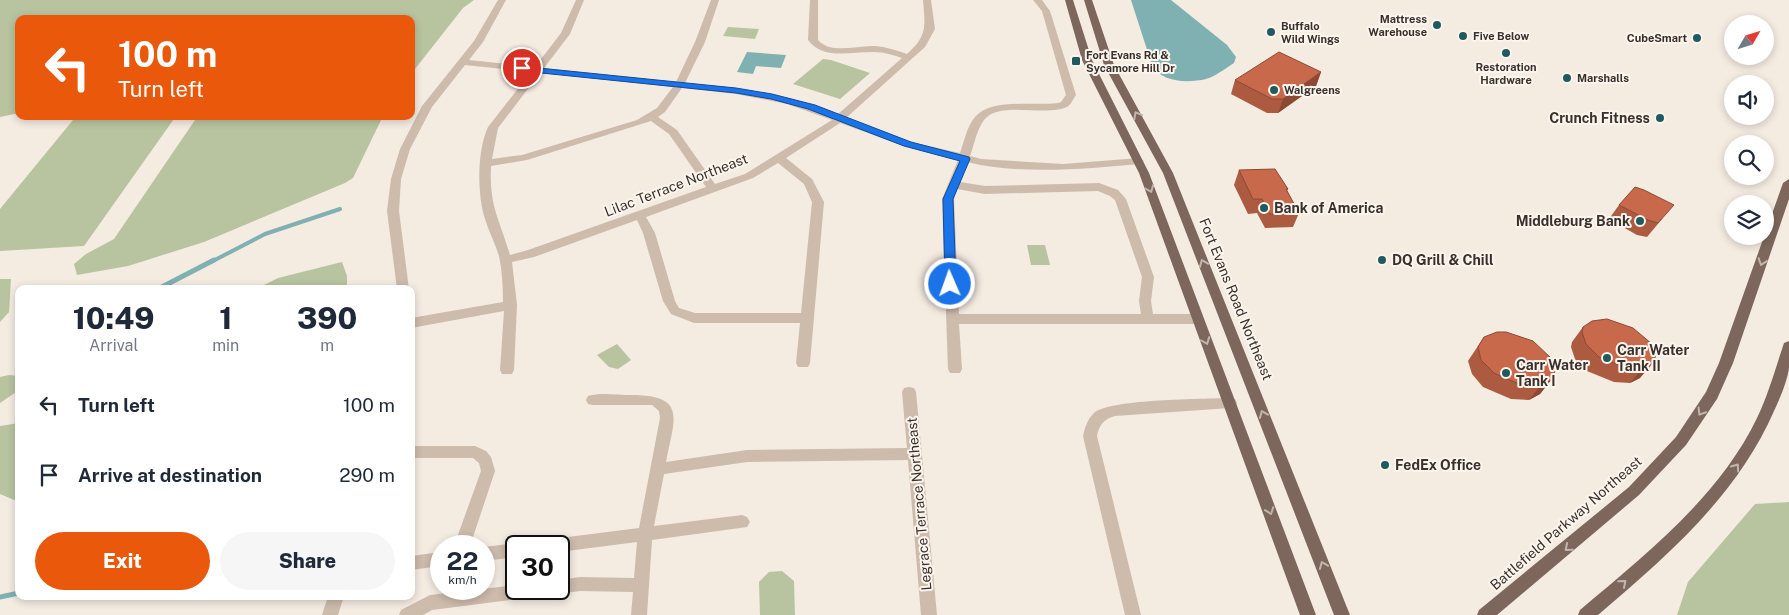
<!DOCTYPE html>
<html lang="en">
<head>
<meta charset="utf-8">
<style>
  :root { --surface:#fff; --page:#f6f6f7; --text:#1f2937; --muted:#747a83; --accent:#ea580c }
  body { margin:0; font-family:"Public Sans",sans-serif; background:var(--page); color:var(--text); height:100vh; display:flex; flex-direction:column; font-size:19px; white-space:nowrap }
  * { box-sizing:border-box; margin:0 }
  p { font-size:16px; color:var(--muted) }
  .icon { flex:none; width:28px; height:28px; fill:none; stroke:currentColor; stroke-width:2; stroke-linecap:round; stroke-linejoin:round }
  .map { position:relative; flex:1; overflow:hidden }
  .side { position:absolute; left:15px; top:285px; width:400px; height:315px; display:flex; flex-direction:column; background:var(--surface); border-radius:10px; box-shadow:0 2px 8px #0003 }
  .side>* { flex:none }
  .hud { position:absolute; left:15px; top:15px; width:400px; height:105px; border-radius:10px; box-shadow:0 2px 8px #0003; background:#ea580c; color:#fff; overflow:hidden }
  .needle { width:32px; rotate:51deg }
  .controls { position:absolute; left:1724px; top:15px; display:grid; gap:10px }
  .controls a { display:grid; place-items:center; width:50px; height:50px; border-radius:50%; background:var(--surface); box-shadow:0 2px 8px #0003; font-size:25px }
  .speed { position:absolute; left:430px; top:535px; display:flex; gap:10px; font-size:25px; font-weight:700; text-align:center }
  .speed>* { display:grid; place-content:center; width:65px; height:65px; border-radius:50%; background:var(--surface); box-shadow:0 2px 8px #0003; line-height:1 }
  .speed small { font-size:12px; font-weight:400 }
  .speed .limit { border:2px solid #111; border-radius:8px; background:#fff; color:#111 }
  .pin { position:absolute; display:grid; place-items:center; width:42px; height:42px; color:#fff; margin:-21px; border:2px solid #fff; border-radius:50%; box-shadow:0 1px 5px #0007 }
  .me { position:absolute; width:55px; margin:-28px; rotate:358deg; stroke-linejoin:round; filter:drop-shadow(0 0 4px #0008) }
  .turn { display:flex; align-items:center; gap:18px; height:105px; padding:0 20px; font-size:22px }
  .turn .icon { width:65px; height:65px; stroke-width:2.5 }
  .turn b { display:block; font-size:35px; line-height:42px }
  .eta { display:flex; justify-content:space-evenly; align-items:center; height:85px; text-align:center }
  .eta b { font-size:30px; font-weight:800; line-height:35px }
  .primary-button { display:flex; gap:10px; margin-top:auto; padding:10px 20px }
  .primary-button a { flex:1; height:58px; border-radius:30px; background:var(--accent); color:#fff; font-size:20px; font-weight:800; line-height:58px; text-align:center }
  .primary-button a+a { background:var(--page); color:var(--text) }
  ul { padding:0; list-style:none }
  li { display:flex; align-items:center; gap:15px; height:70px; padding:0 20px }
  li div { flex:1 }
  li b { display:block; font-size:19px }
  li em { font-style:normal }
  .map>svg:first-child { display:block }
  .green { fill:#b8c4a0 }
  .water { fill:#7fb0b2 }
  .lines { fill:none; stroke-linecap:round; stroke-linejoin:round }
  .stream-far1 { stroke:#7fb0b2; stroke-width:4 }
  .stream { stroke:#7fb0b2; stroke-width:5 }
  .minor { fill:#cdbbac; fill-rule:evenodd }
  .major { fill:#7d675c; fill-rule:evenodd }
  .wall { fill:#ac5a40 }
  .shaded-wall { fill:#8c4a34 }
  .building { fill:#c8694b; stroke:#8c4a34 }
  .oneway { stroke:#c2b5ac }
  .route { fill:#1a73e8; stroke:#114b97 }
  .poi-dot { fill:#1f5a5e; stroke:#fbf5ee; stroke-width:2 }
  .labels { text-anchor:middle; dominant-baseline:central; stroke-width:4; stroke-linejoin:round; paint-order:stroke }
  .far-poi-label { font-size:11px; font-weight:bold; fill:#3b302b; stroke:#fbf5ee; text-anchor:start }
  .poi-label { font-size:14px; font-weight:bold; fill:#3b302b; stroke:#fbf5ee; text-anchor:start }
  .street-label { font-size:14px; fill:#3b302b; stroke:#fbf5ee }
</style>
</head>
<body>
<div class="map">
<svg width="1789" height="615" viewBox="0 0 1789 615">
  <rect width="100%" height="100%" fill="#f4ebe1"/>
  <g class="green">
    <polygon points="0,0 474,0 463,8 411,74 411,19 19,19 19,113 0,117"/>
    <polygon points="728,27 759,29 755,39 723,36"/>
    <polygon points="823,59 831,60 870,73 840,99 793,84"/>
    <polygon points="176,116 84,246 0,251 0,209 73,120"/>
    <polygon points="194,116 383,116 353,178 345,183 204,242 128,266 77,275 74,264 86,254 114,239 195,120"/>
    <polygon points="1027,245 1045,245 1050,265 1031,265"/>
    <polygon points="342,262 347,276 347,289 256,289 278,278"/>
    <polygon points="0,279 11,279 9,312 0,322"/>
    <polygon points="617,344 631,360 618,369 609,367 597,355"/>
    <polygon points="9,375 19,376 19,390 0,403 0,377"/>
    <polygon points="19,423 19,502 0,494 0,426"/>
    <polygon points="1789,502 1789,615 1677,615 1688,582 1755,504"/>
    <polygon points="782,571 794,581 795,615 760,615 759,582 769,572"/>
  </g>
  <g class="water">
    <path d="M 1131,0 L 1171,0 L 1227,45 L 1236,57 L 1234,63 C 1226,68 1216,76 1206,79 C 1188,83 1162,83 1152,65 Z"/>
    <polygon points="747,52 786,55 781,68 756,66 753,74 737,72"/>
  </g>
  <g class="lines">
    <polyline class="stream-far1" points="211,262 265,234 340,209"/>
    <g class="stream">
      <polyline points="158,289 214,260"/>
      <polyline points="0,597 19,593"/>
    </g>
    <g class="minor">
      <path d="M 498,0 L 506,0 L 483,42 L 469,60 L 535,67 L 561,33 L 576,0 L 584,0 L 570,34 L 544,68 L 676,82 L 695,42 L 711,0 L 719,0 L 705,42 L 685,83 L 736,88 L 789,98 L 837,115 L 902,58 C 893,55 884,52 875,52 C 852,51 824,61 808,40 L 810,0 L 818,0 L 818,40 C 831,55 857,45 875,46 C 886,47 896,50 907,54 C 928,35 925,26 923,0 L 931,0 L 935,29 L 925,47 L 846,118 L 911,142 L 960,153 C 964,142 967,126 975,117 C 991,98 1034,106 1058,103 L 1061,102 L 1066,95 L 1042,11 L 1033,0 L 1042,0 L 1050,11 L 1076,95 C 1073,99 1071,105 1067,107 C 1045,117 999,100 984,120 C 977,129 974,145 970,156 L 981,159 L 1063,164 L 1139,158 L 1144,161 L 1139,164 C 1085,169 1020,175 967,162 L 960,182 L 985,186 L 1099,183 L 1118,190 L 1126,199 L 1154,277 L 1151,301 L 1153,314 L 1198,314 L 1204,319 L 1198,324 L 959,324 L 962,369 L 960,373 L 950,373 L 948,369 L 942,199 L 958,160 L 904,146 L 840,123 L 786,158 L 812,179 L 824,202 L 810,363 L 808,367 L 798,367 L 796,363 L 800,323 L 694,323 L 671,314 L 663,301 L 643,233 L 637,220 L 534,257 L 512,262 L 517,305 L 514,370 L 512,374 L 502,374 L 500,370 L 504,311 L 411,328 L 411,318 L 503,302 C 503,286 502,270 499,256 C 495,243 489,232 485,219 C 477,194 477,151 488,127 L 531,72 L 465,65 L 432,107 L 410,149 L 401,179 L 399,211 L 409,289 L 397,289 L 387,211 L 391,179 L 400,149 L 422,106 L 474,41 ZM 540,73 L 673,87 L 657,108 L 637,120 L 522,155 L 492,159 L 498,128 ZM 682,88 L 736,94 L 787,104 L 832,120 L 745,174 L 715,184 L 677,130 L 658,117 L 665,112 ZM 651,121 L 669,134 L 706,187 L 528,250 L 510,255 C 499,218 489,206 491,166 L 527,160 ZM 778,163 L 804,184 L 812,202 L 801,313 L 695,313 L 679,308 L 675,301 L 655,233 L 646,217 L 753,178 ZM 957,189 L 985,194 L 1098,191 L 1110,196 L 1115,200 L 1142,277 L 1139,301 L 1141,314 L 959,314 L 954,199 Z"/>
      <path d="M 909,387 L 914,388 L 916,392 L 937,615 L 921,615 L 908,460 L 747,462 L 664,474 L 654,526 L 742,515 L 747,517 L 750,522 L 747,527 L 652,540 L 647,615 L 631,615 L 633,592 L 580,591 L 559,594 L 553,592 L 552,589 L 559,589 L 559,580 L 580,577 L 634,578 L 637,542 L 559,552 L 559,546 L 544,546 L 547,541 L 552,539 L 639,528 L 660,418 L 659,411 L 652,405 L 593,405 L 588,404 L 586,400 L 588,396 C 601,392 617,395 631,395 C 688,395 674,419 666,462 L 747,450 L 907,448 L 902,392 L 904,388 Z"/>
      <path d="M 1230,398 L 1235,399 L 1237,403 L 1235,407 L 1230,408 L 1115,416 C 1104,419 1099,425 1097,436 L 1141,615 L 1125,615 L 1083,436 C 1085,427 1088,418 1095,412 C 1114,399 1203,399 1230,398 Z"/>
      <polygon points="411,446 475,446 486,451 491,457 495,471 470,546 454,546 481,471 479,463 473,458 411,458"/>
      <polygon points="516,543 522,546 516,546 516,557 484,561 484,547"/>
      <polygon points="441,552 441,566 411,570 411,556"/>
      <polygon points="516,585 516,589 550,589 548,594 542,596 432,610 423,615 399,615 401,610 430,595"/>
      <polygon points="328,596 344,596 338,615 322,615"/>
    </g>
    <g class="major">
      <polygon points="1065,0 1073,0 1092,60 1149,173 1316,615 1300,615 1139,173 1082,60"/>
      <polygon points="1084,0 1092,0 1114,65 1173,173 1350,615 1334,615 1163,173 1104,65"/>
      <polygon points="1789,179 1789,199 1733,363 1717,399 1686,445 1639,495 1497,615 1477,615 1479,610 1629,487 1676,437 1706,392 1719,363 1783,183"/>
      <path d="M 1789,341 C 1789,350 1789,359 1789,368 C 1787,382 1780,398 1774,411 C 1737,496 1667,556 1598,615 L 1578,615 L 1580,610 C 1646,554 1719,497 1757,418 C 1768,395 1775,370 1783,346 L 1784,343 Z"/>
    </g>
  </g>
  <g class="wall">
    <polygon points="1321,72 1316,86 1278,113 1267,113 1231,94 1235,80"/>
    <polygon points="1239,170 1288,189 1287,191 1299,213 1293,227 1265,228 1257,213 1248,214 1234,185"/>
    <polygon points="1619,205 1662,219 1647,237 1637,235 1609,219"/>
    <polygon points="1583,327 1652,344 1640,378 1630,383 1614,382 1587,371 1575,359 1571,347 1572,342"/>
    <polygon points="1484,337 1551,380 1540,394 1529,400 1511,399 1483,387 1472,374 1468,361"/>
  </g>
  <g class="shaded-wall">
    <polygon points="1321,72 1316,86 1278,113 1283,99"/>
    <polygon points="1653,363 1640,378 1630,383 1643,368"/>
    <polygon points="1551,380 1540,394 1529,400 1540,386"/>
  </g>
  <g class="building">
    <polygon points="1279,52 1321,72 1283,99 1272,99 1235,80"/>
    <polygon points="1275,169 1288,189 1286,189 1299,213 1270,214 1262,199 1253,199 1239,170"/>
    <polygon points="1635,187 1644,190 1674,205 1658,223 1648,220 1619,205"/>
    <polygon points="1607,319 1633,328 1652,344 1656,355 1653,363 1643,368 1626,368 1599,357 1586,344 1582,332 1583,327 1592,321"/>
    <polygon points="1497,332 1506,332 1533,341 1552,359 1555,371 1551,380 1540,386 1521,385 1494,373 1481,360 1478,347 1484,337"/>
  </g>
  <defs><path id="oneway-chevron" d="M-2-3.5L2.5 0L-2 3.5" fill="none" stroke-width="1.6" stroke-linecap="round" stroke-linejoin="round" transform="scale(1.25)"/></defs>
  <g class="oneway">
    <use href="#oneway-chevron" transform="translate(1137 115) rotate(-119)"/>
    <use href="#oneway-chevron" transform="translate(1150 189) rotate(69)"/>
    <use href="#oneway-chevron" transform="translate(1762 262) rotate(109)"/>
    <use href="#oneway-chevron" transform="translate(1203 263) rotate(-112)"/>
    <use href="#oneway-chevron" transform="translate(1206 341) rotate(69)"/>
    <use href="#oneway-chevron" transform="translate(1701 412) rotate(122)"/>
    <use href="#oneway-chevron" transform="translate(1263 414) rotate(-112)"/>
    <use href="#oneway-chevron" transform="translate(1736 467) rotate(-55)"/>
    <use href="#oneway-chevron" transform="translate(1270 511) rotate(70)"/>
    <use href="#oneway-chevron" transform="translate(1568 548) rotate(140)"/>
    <use href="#oneway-chevron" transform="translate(1323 565) rotate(-112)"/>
    <use href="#oneway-chevron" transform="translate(1623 583) rotate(-41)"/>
  </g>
  <polygon class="route" points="519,66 736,88 772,94 815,105 911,142 969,157 970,159 953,199 956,284 950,288 945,284 943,199 960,161 904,146 808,109 771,99 736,93 522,71 519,70"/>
  <g class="poi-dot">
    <circle cx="1437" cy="25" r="5"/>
    <circle cx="1271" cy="32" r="5"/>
    <circle cx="1463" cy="36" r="5"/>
    <circle cx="1697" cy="38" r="5"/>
    <circle cx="1506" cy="53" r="5"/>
    <rect x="1071" y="56" width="10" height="10" rx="2.5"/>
    <circle cx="1567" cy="78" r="5"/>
    <circle cx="1274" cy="90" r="5"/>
    <circle cx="1660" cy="118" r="5"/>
    <circle cx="1264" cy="208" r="5"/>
    <circle cx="1640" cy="221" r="5"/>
    <circle cx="1382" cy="260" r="5"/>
    <circle cx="1607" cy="358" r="5"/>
    <circle cx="1506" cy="373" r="5"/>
    <circle cx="1385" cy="465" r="5"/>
  </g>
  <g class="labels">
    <g class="far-poi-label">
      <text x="1427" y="19" text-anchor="end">Mattress<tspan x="1427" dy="13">Warehouse</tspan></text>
      <text x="1281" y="26">Buffalo<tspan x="1281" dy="13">Wild Wings</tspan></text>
      <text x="1473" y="36">Five Below</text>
      <text x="1687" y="38" text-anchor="end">CubeSmart</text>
      <text x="1086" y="55">Fort Evans Rd &amp;<tspan x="1086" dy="13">Sycamore Hill Dr</tspan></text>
      <text x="1506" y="67" text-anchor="middle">Restoration<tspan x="1506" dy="13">Hardware</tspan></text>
      <text x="1577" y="78">Marshalls</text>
      <text x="1284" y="90">Walgreens</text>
    </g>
    <g class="poi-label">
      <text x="1650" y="118" text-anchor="end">Crunch Fitness</text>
      <text x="1274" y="208">Bank of America</text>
      <text x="1630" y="221" text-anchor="end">Middleburg Bank</text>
      <text x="1392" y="260">DQ Grill &amp; Chill</text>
      <text x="1617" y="350">Carr Water<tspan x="1617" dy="16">Tank II</tspan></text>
      <text x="1516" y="365">Carr Water<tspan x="1516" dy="16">Tank I</tspan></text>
      <text x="1395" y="465">FedEx Office</text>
    </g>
    <g class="street-label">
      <text transform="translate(676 185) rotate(-21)">Lilac Terrace Northeast</text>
      <text transform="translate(1236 299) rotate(68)">Fort Evans Road Northeast</text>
      <text transform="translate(919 504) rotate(-95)">Legrace Terrace Northeast</text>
      <text transform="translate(1566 523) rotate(-41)">Battlefield Parkway Northeast</text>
    </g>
  </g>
</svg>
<div class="controls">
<a><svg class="needle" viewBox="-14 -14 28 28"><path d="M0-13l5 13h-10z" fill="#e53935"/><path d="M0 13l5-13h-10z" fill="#747a83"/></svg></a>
<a><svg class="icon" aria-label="sound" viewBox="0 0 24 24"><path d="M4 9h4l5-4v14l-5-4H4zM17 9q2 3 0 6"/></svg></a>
<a><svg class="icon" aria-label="search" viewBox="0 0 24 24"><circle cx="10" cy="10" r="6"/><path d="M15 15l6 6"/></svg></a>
<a><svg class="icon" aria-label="layers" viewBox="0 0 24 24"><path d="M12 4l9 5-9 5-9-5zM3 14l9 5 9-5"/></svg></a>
</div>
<div class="speed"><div>22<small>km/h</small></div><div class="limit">30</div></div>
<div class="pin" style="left:522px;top:68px;background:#d93025"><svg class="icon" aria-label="arrive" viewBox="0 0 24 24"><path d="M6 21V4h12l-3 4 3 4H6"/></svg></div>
<svg class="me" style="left:950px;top:284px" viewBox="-20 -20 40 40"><circle r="17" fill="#1a73e8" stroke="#fff" stroke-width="3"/><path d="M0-11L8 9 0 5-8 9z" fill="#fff"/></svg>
<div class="hud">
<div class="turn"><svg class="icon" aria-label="left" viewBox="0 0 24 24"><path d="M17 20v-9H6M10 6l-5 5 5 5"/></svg><div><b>100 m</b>Turn left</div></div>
</div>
<section class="side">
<div class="eta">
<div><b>10:49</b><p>Arrival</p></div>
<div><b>1</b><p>min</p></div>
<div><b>390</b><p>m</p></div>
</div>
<ul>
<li><svg class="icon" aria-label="left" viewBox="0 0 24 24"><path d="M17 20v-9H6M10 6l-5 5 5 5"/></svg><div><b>Turn left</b></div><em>100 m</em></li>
<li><svg class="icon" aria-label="arrive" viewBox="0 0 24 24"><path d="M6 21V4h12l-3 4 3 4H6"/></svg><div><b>Arrive at destination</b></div><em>290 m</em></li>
</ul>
<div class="primary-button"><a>Exit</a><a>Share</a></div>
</section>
</div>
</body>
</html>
